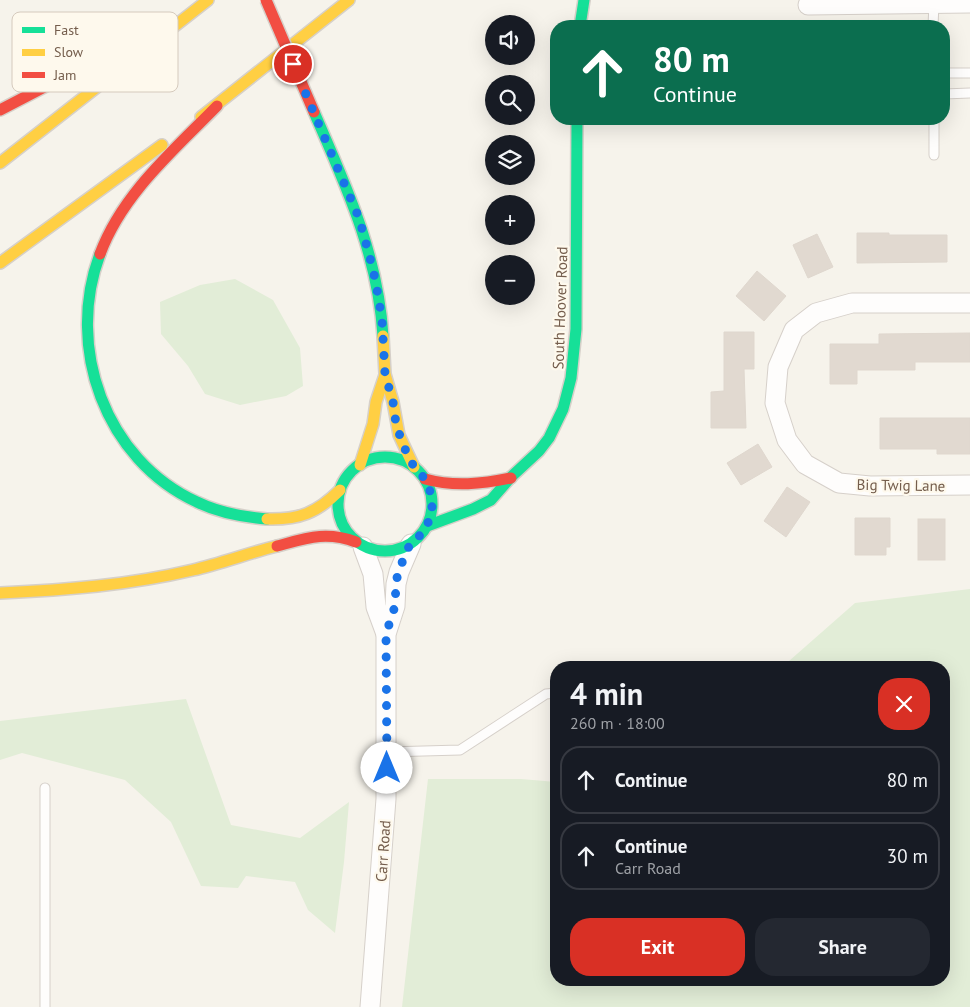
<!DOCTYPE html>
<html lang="en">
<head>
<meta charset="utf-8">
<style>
  :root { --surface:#171b24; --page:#242831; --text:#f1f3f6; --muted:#9ea1a6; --line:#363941; --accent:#d93025 }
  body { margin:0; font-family:"PT Sans",sans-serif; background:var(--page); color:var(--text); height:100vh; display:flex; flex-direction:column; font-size:19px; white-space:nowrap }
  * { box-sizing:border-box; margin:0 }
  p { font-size:16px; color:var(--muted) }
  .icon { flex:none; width:28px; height:28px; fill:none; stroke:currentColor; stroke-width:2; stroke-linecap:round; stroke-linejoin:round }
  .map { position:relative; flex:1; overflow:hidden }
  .sheet { position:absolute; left:550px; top:661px; width:400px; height:325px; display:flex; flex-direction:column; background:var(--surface); border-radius:20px; box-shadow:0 5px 20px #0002 }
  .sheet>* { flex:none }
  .hud { position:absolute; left:550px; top:20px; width:400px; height:105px; border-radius:20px; box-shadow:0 5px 20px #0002; background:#0b6e4f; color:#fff; overflow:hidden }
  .tools { position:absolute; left:485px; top:15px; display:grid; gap:10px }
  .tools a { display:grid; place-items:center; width:50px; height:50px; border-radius:50%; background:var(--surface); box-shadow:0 5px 20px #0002; font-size:25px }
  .pin { position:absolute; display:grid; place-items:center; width:42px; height:42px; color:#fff; margin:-21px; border:2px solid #fff; border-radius:50%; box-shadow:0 1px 5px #0007 }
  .me { position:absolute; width:55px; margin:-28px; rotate:0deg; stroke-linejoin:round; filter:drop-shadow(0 0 4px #0008) }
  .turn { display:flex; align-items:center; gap:18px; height:105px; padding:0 20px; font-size:22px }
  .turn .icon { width:65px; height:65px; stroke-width:2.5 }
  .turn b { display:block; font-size:35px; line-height:42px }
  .round { display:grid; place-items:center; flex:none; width:52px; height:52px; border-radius:20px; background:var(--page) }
  .overview { display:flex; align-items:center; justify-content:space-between; height:85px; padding:0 20px }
  h1 { font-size:30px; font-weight:800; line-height:38px }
  .primary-button { display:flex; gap:10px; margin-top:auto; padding:10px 20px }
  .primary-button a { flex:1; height:58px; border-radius:20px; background:var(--accent); color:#fff; font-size:20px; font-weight:800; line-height:58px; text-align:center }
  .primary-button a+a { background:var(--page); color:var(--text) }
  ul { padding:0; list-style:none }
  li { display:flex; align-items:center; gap:15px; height:68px; margin:0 10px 8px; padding:0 10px; border:2px solid var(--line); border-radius:20px }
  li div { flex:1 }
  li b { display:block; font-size:19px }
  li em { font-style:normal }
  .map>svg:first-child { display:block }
  .green { fill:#e2edd7 }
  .building { fill:#e1d9d0; stroke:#dfd7ce }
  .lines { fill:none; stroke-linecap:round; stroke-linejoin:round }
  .lane-casing { stroke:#d6d0ca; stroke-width:11 }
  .street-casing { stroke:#d6d0ca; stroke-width:21 }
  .fast-casing { stroke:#d6d0c9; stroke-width:14 }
  .slow-casing { stroke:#d6d0c9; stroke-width:14 }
  .jam-casing { stroke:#d6d0c9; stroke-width:14 }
  .lane { stroke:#fefdfc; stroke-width:9 }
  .street { stroke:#fefdfc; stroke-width:19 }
  .fast { stroke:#16e098; stroke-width:11 }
  .slow { stroke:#ffcf43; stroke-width:11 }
  .jam { stroke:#f24e42; stroke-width:11 }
  .jam-bridge-casing { stroke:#d6d0c9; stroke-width:14; stroke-linecap:butt }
  .jam-bridge { stroke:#f24e42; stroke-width:11 }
  .route { stroke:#1a73e8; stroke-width:9; stroke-dasharray:0 16.2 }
  .labels { text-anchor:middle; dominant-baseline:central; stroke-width:4.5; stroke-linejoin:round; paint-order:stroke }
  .street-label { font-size:15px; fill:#745d4c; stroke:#fef9ed }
  .key { fill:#fef9ed; stroke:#d5cabd; stroke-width:1 }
  .key-label { font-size:14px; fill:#745d4c }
</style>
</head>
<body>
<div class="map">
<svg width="970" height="1007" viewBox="0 0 970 1007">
  <rect width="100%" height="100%" fill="#f6f3eb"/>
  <g class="green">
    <polygon points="235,279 273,300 300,348 303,386 286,396 240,405 205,394 188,366 161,334 160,302 200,285"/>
    <polygon points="970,589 970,1007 402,1007 428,779 521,779 556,782 556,980 944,980 944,668 788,667 789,661 855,603"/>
    <polygon points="186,699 231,825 300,838 349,802 344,862 335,933 308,910 295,882 246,876 238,888 201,886 171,822 125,780 22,753 0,760 0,721"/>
  </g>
  <g class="building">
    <polygon points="857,233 889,233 889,235 947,235 947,262 857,263"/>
    <polygon points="817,234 833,267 808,278 793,245"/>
    <polygon points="757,271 786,296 764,321 736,296"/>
    <polygon points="724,332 754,332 754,369 744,369 746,428 711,428 711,392 724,391"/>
    <polygon points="970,333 970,362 915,362 915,370 857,370 857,384 830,384 830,344 879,344 879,334"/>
    <polygon points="880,418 970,418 970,454 937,454 937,449 880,449"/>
    <polygon points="758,444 772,467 741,485 727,463"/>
    <polygon points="787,487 810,502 786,537 764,521"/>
    <polygon points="855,518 890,518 890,547 886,547 886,555 855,555"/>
    <rect x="918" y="519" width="27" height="41"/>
  </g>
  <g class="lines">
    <g class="lane-casing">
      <g id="lane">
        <polyline points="933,26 934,3"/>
        <polyline points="944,73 970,73"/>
        <polyline points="944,94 970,93"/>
        <polyline points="934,119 934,155"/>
        <polyline points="387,752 460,750 546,694 556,693"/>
        <polyline points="45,788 45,1007"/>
      </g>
    </g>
    <g class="street-casing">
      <g id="street">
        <polyline points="808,5 970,3"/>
        <polyline points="970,303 852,303 816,313 794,330 778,367 775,403 787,440 805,464 839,483 870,486 970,485"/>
        <polyline points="363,547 373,574 376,607 386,634"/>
        <polyline points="370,1007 386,799 386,634 395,606 396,584 399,572 411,544"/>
      </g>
    </g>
    <g class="fast-casing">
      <g id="fast">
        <polyline points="580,26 584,0"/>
        <path d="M 314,112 C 346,186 378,254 383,336"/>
        <path d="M 100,254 C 65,347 105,460 197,502 C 219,513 243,517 267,519"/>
        <circle cx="385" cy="504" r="47"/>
        <polyline points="427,526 473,509 491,500 511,477 539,451 549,438 563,409 571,378 576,329 577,119"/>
      </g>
    </g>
    <g class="slow-casing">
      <g id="slow">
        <polyline points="201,117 349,0"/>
        <polyline points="0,163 208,0"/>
        <polyline points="0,263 162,145"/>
        <polyline points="383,336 385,374 393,402 399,435 414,467"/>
        <polyline points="360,465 373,424 376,402 385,375"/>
        <path d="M 267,519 C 299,520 317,513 340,490"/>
        <path d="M 0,593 C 65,590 130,585 193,570 C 222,563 249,553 277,546"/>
      </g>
    </g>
    <g class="jam-casing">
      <g id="jam">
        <polyline points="0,110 75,71 152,26"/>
        <path d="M 100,254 C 122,194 174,150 217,106"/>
        <path d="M 425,479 C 454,487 482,484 511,478"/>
        <path d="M 277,546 C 307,538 326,531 356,542"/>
      </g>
    </g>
    <use href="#lane" class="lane"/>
    <use href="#street" class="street"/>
    <use href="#fast" class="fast"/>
    <use href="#slow" class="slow"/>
    <use href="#jam" class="jam"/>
    <g class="jam-bridge-casing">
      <polyline id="jam-bridge" points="266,0 314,112"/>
    </g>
    <use href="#jam-bridge" class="jam-bridge"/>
  </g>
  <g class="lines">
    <polyline class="route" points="293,64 359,218 373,269 378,295 382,320 385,374 393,402 396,424 403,445 414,467 425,479 429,486 432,502 432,510 427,526 417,539 410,544 398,572 396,584 395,606 386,634 387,768"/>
  </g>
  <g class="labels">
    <g class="street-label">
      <text transform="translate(560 308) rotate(-88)">South Hoover Road</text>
      <text transform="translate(901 485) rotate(1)">Big Twig Lane</text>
      <text transform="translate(383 851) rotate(-86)">Carr Road</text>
    </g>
  </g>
  <rect x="12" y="12" width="166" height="80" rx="8" class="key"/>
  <rect x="22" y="27" width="23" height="6" fill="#16e098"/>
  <rect x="22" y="49" width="23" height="7" fill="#ffcf43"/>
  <rect x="22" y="72" width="23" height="6" fill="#f24e42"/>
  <g class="key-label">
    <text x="54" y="35">Fast</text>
    <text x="54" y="57">Slow</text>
    <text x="54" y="80">Jam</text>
  </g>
</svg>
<div class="tools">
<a><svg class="icon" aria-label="sound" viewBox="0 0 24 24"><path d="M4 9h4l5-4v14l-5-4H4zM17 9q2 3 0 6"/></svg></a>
<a><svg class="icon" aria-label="search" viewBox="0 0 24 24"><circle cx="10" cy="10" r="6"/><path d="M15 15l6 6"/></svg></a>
<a><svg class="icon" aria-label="layers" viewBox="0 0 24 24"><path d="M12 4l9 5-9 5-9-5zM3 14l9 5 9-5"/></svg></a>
<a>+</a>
<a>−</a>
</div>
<div class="pin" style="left:293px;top:64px;background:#d93025"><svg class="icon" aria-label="arrive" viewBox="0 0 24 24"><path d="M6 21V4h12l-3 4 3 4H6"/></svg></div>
<svg class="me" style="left:387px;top:768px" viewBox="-20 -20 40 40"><circle r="19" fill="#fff"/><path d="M0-13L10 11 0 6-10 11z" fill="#1a73e8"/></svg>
<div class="hud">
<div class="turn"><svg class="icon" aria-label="ahead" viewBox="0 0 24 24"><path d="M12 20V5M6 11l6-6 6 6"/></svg><div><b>80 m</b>Continue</div></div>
</div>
<section class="sheet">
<div class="overview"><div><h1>4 min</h1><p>260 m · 18:00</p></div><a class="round" style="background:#d93025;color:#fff"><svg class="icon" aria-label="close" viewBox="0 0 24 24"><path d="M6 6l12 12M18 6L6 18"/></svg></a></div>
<ul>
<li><svg class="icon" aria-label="ahead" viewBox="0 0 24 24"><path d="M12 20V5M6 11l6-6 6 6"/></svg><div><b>Continue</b></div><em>80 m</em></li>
<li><svg class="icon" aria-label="ahead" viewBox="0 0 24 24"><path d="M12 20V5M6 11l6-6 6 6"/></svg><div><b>Continue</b><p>Carr Road</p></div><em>30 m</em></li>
</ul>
<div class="primary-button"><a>Exit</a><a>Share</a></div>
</section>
</div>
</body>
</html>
